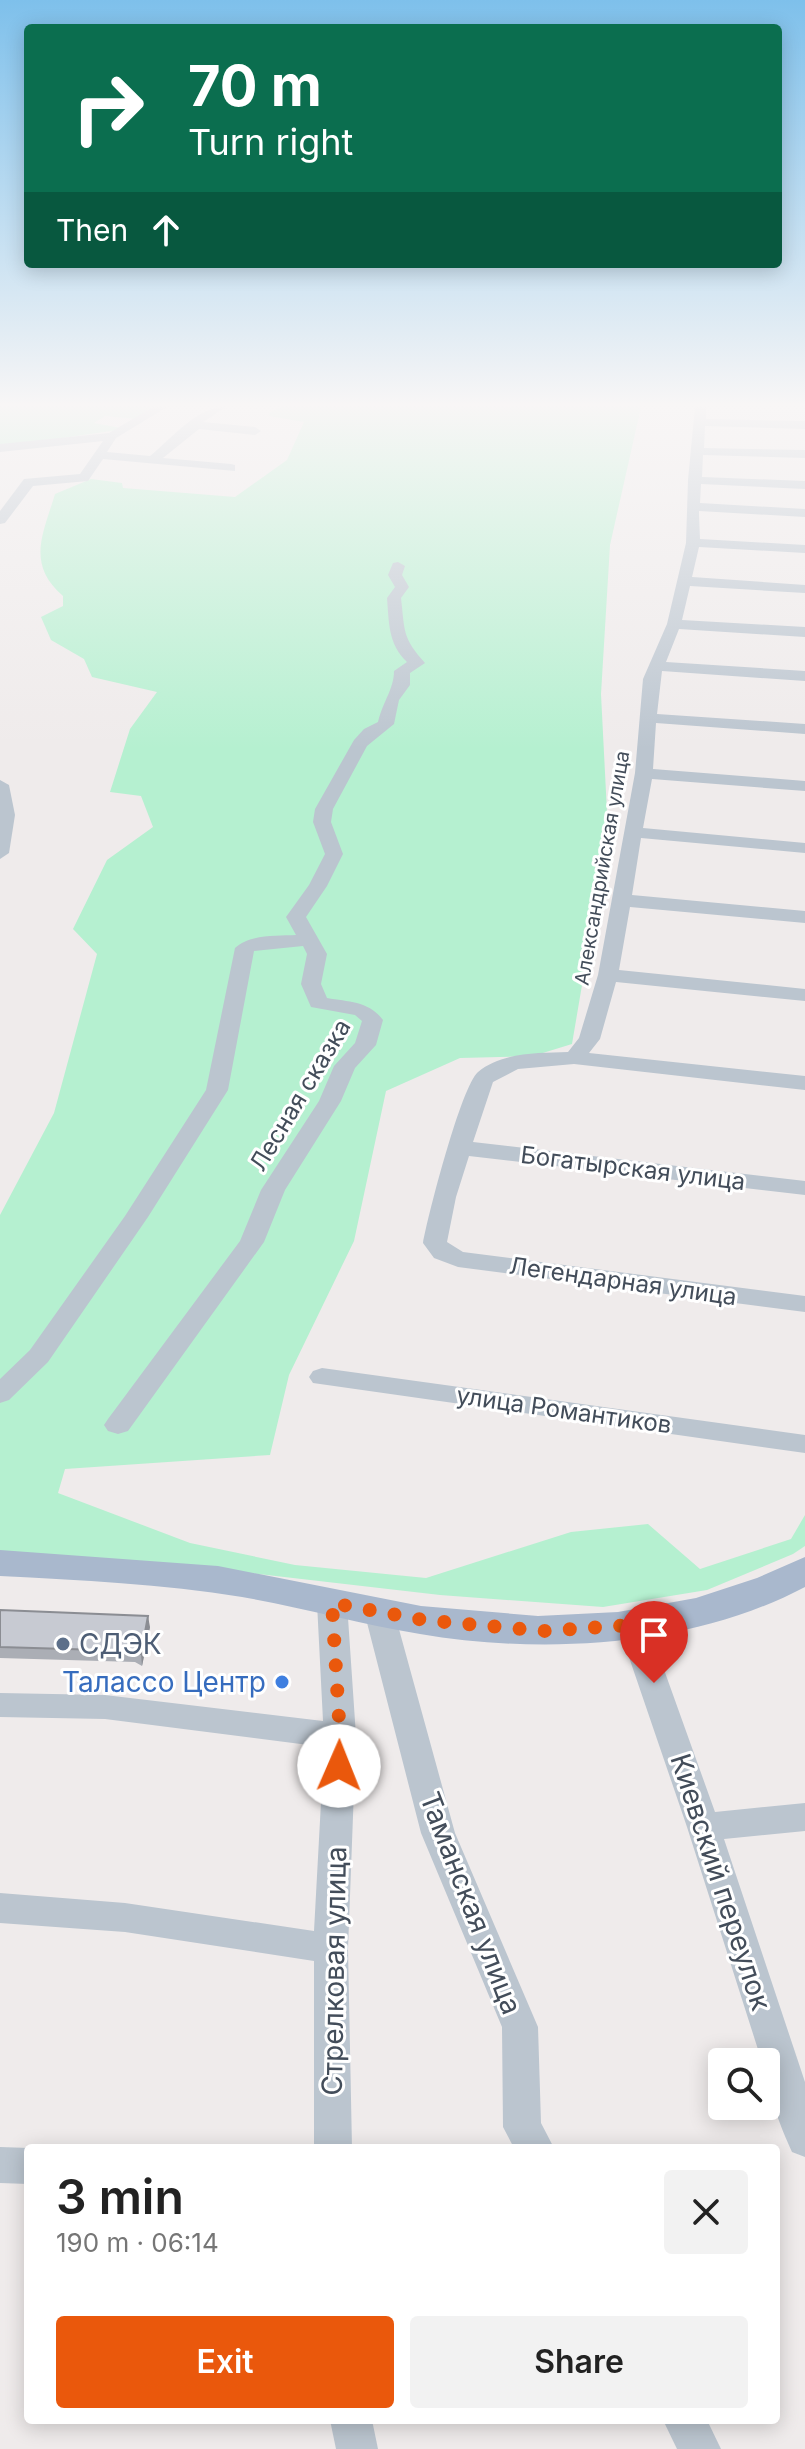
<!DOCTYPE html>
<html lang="en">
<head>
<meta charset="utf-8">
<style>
  :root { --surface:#fff; --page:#f2f2f2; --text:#222; --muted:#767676; --accent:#ea580c }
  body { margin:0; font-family:Inter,sans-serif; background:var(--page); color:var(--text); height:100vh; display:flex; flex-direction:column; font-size:30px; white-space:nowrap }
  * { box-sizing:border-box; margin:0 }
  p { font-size:26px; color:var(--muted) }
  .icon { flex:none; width:44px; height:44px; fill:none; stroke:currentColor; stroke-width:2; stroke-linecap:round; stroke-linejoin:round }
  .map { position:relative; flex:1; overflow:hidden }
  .panel { position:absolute; left:24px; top:2144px; width:756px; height:280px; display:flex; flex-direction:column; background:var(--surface); border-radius:8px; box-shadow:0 4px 20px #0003 }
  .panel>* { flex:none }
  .guide { position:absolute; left:24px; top:24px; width:758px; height:244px; border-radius:8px; box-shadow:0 4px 20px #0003; background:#0b6e4f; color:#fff; overflow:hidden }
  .controls { position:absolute; left:708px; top:2048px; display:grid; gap:16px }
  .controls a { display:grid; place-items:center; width:72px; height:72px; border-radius:8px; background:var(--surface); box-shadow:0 4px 20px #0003; font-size:40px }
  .pin { position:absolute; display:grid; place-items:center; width:68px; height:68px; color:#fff; margin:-82px -34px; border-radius:50% 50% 50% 0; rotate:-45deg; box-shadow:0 0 8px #0007 }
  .pin .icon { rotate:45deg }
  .me { position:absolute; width:88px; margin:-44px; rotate:1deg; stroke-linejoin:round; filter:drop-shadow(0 0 6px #0008) }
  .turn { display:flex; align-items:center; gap:28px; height:168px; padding:0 32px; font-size:36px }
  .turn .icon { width:104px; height:104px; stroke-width:2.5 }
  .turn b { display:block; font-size:56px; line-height:68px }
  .then { display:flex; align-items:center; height:76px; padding:0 32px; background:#0003; gap:16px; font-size:30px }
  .round { display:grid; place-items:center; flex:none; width:84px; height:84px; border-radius:8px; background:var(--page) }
  .headline { display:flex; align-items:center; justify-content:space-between; height:136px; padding:0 32px }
  h1 { font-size:48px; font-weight:600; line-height:60px }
  .action { display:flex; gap:16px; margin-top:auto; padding:16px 32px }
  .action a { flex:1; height:92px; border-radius:8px; background:var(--accent); color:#fff; font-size:32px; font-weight:600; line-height:92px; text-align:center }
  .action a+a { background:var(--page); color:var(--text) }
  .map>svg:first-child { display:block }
  .green { fill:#b5f0d0 }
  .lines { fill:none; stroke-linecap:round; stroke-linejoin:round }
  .minor { fill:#bbc5cf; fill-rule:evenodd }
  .major { fill:#a9b8cd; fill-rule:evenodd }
  .wall { fill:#abaeb5 }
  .shaded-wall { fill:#8b8d93 }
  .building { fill:#c7cad2; stroke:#8b8d93; stroke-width:2 }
  .route { stroke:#ea580c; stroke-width:14; stroke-dasharray:0 25.2 }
  .service-dot { fill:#5c6f8a; stroke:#fff; stroke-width:3 }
  .shop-dot { fill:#3f7fe0; stroke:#fff; stroke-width:3 }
  .labels { text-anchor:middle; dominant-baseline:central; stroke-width:6; stroke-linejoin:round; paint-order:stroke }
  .far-street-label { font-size:20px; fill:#434d5a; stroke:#fff }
  .street-label { font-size:24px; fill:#434d5a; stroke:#fff }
  .near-service-label { font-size:28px; fill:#4e5e75; stroke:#fff; text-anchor:start }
  .near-shop-label { font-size:28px; fill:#366cbe; stroke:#fff; text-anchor:end }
  .near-street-label { font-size:28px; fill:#434d5a; stroke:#fff }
</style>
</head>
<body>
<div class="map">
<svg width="805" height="2449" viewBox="0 0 805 2449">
  <rect width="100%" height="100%" fill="#efebeb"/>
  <g class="green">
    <polygon points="0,407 150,407 138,419 105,416 94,423 121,428 118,430 0,447"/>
    <path d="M 282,407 L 641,407 L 610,545 L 601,694 L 608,832 L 572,1044 L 533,1056 L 460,1058 L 386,1091 L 354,1241 L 289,1375 L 270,1455 L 65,1469 L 58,1493 L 190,1543 L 295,1565 L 426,1578 L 571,1532 L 648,1524 L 700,1569 L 791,1539 L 805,1515 L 805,1546 L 793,1554 L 707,1590 L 603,1607 L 440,1595 L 163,1563 L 0,1551 L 0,1215 L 54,1113 L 97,954 L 73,929 L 107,860 L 153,827 L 141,796 L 110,792 L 130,729 L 157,692 L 92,677 L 84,659 L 51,640 L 41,617 L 63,606 L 63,596 C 26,564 43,534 55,494 L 91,479 L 122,483 L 123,488 L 235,497 L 287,460 L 304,422 L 269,416 L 270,412 Z"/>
  </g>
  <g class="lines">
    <g class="minor">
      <path d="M 153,407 L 167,407 L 116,438 L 107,452 L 150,456 C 172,438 199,405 226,407 L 203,422 L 255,427 L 261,431 L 255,435 L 199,429 L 163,458 L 231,464 L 235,465 L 235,471 L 103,459 L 88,481 L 33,486 L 5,523 L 0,524 L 0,511 L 24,479 L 80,474 L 103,441 L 0,452 L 0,444 L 109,433 Z"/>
      <path d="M 695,407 L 706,407 L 706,419 L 805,421 L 805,429 L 705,426 L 704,448 L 805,450 L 805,458 L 703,455 L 702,477 L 805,481 L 805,489 L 701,484 L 700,503 L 805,509 L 805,517 L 699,511 L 699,515 L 700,539 L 805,545 L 805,553 L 699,547 L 692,577 L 805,585 L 805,593 L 690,586 L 682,620 L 805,627 L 805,637 L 679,629 L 666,662 L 805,671 L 805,681 L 662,671 L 657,714 L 805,724 L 805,734 L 656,723 L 653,769 L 805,781 L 805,791 L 652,779 L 643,828 L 805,843 L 805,853 L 641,838 L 632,895 L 805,911 L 805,923 L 630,907 L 619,970 L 805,989 L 805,1001 L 616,982 L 600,1039 L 589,1053 L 805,1076 L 805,1090 L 574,1064 L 518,1069 L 493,1082 L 473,1142 L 805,1181 L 805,1195 L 469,1156 L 456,1197 L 447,1242 L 463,1252 L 805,1296 L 805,1312 L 458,1267 L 434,1258 L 423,1243 C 428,1215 461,1087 478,1072 C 502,1052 539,1053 568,1052 L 579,1038 L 598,975 L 635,773 L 643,679 L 667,624 L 686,543 L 688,480 Z"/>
      <path d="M 398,562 L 405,566 L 402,575 L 409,587 L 401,598 C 405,632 402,637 425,663 L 410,673 L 410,685 L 399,700 L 394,724 L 367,746 L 333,809 L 331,822 L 343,854 L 327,886 L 306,917 L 327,954 L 321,984 L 327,998 C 349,1002 369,1001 383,1020 L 376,1045 L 355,1068 L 341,1101 L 285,1190 L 264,1242 L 128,1431 L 118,1434 L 108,1431 L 104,1425 L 108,1419 L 240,1241 L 261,1190 L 319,1101 L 334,1066 L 355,1043 L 362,1021 L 355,1015 L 311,1007 L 301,984 L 307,954 L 303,946 L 254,951 L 228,1090 L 148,1217 L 48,1362 L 9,1400 L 0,1403 L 0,1379 L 30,1350 L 125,1216 L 206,1090 L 235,948 C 250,934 277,936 296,935 L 286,917 L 309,885 L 325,854 L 313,822 L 315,809 L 354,740 L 364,729 L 378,722 C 383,701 394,689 394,671 L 407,662 C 388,644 389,622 387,598 L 395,587 L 388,575 L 393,563 Z"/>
      <polygon points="0,780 9,785 15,815 9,853 0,859"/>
      <polygon points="322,1368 805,1435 805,1453 313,1383 309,1377 313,1371"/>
      <polygon points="332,1592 343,1595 347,1603 356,1736 348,1949 352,2148 314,2148 314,1961 125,1932 0,1923 0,1893 125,1903 314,1931 324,1747 105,1719 0,1717 0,1693 105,1695 323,1721 317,1603 321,1595"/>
      <polygon points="379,1600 390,1603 394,1611 455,1833 538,2027 541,2123 554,2148 514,2148 503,2127 502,2027 421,1833 364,1611 368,1603"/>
      <path d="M 633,1614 L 644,1617 L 648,1625 L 715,1812 L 805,1803 L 805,1831 L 724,1839 L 805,2082 L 805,2157 L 792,2152 C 780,2125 766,2091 766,2062 L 762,2062 L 687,1827 L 618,1625 L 622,1617 Z"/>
      <polygon points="0,2147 29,2148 28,2184 0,2183"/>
      <polygon points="330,2420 372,2420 378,2449 336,2449"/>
      <polygon points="663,2420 707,2420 721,2449 677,2449"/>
    </g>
    <path class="major" d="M 0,1550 L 218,1566 L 421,1606 L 538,1616 L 618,1612 L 696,1598 L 757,1578 L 805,1557 L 805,1587 C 691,1647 544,1655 420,1634 C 360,1624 301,1607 242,1597 C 162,1584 81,1580 0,1576 Z"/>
  </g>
  <polygon class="wall" points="0,1610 150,1627 142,1666 135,1662 0,1658"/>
  <polygon class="shaded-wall" points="148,1616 150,1627 142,1666 141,1654"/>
  <polygon class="building" points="0,1610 148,1616 141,1654 134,1651 0,1647"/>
  <linearGradient id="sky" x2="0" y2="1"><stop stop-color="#7ec0eb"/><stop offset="0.54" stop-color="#f8f6f6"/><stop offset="1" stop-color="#f8f6f6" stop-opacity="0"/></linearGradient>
  <rect width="805" height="749" fill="url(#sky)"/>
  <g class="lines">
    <polyline class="route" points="339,1766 340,1736 332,1603 424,1620 543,1631 633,1625 654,1683"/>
  </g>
  <circle class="service-dot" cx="63" cy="1644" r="8"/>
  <circle class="shop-dot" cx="282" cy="1682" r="8"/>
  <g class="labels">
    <g class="far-street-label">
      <text transform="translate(602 868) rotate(-80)">Александрийская улица</text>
    </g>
    <g class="street-label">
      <text transform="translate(300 1095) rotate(-59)">Лесная сказка</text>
      <text transform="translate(633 1168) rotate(7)">Богатырская улица</text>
      <text transform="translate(623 1281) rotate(8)">Легендарная улица</text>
      <text transform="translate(564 1410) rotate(8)">улица Романтиков</text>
    </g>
    <g class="near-service-label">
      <text x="79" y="1644">СДЭК</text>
    </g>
    <g class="near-shop-label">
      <text x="266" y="1682">Талассо Центр</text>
    </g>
    <g class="near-street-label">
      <text transform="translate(721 1882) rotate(72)">Киевский переулок</text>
      <text transform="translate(471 1903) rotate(69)">Таманская улица</text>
      <text transform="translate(334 1971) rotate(-89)">Стрелковая улица</text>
    </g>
  </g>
</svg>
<div class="controls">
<a><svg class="icon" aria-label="search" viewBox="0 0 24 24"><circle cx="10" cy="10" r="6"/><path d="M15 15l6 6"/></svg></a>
</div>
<div class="pin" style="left:654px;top:1683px;background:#d93025"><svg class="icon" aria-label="arrive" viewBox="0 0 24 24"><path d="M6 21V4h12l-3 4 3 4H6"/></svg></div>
<svg class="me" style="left:339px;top:1766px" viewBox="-20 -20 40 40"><circle r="19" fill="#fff"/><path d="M0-13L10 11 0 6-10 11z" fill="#ea580c"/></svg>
<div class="guide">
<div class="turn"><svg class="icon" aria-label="right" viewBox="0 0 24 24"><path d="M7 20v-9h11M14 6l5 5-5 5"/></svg><div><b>70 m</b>Turn right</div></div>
<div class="then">Then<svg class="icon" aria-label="ahead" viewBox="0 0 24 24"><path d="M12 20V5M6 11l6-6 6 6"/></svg></div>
</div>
<section class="panel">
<div class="headline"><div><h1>3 min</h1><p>190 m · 06:14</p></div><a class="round"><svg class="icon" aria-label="close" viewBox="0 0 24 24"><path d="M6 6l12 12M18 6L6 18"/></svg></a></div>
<div class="action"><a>Exit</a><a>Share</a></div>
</section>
</div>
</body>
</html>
